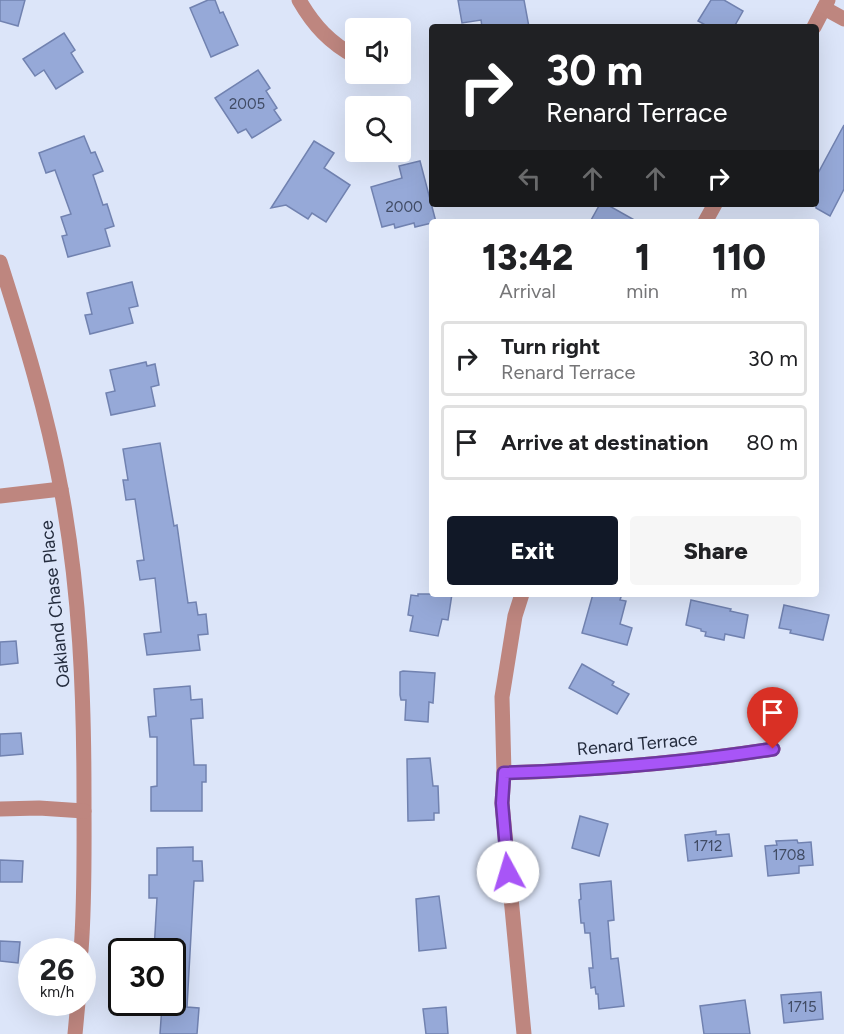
<!DOCTYPE html>
<html lang="en">
<head>
<meta charset="utf-8">
<style>
  :root { --surface:#fff; --page:#f6f6f6; --text:#202124; --muted:#757577; --line:#e0e0e0; --accent:#111827 }
  body { margin:0; font-family:Figtree,sans-serif; background:var(--page); color:var(--text); height:100vh; display:flex; flex-direction:column; font-size:22px; white-space:nowrap }
  * { box-sizing:border-box; margin:0 }
  p { font-size:20px; color:var(--muted) }
  .icon { flex:none; width:33px; height:33px; fill:none; stroke:currentColor; stroke-width:2; stroke-linecap:round; stroke-linejoin:round }
  .map { position:relative; flex:1; overflow:hidden }
  .sheet { position:absolute; left:429px; top:219px; width:390px; height:378px; display:flex; flex-direction:column; background:var(--surface); border-radius:6px; box-shadow:0 6px 24px #0002 }
  .sheet>* { flex:none }
  .hud { position:absolute; left:429px; top:24px; width:390px; height:183px; border-radius:6px; box-shadow:0 6px 24px #0002; background:#202124; color:#fff; overflow:hidden }
  .tools { position:absolute; left:345px; top:18px; display:grid; gap:12px }
  .tools a { display:grid; place-items:center; width:66px; height:66px; border-radius:6px; background:var(--surface); box-shadow:0 6px 24px #0002; font-size:30px }
  .speed { position:absolute; left:18px; top:938px; display:flex; gap:12px; font-size:30px; font-weight:700; text-align:center }
  .speed>* { display:grid; place-content:center; width:78px; height:78px; border-radius:50%; background:var(--surface); box-shadow:0 6px 24px #0002; line-height:1 }
  .speed small { font-size:15px; font-weight:400 }
  .speed .limit { border:3px solid #111; border-radius:9px; background:#fff; color:#111 }
  .pin { position:absolute; display:grid; place-items:center; width:51px; height:51px; color:#fff; margin:-62px -26px; border-radius:50% 50% 50% 0; rotate:-45deg; box-shadow:0 0 6px #0007 }
  .pin .icon { rotate:45deg }
  .me { position:absolute; width:66px; margin:-33px; rotate:354deg; stroke-linejoin:round; filter:drop-shadow(0 0 4px #0008) }
  .turn { display:flex; align-items:center; gap:21px; height:126px; padding:0 18px; font-size:27px }
  .turn .icon { width:78px; height:78px; stroke-width:2.5 }
  .turn b { display:block; font-size:42px; line-height:51px }
  .lanes { display:flex; align-items:center; height:57px; padding:0 18px; background:#0003; justify-content:center; gap:30px; direction:ltr }
  .lanes .off { opacity:.35 }
  .eta { display:flex; justify-content:space-evenly; align-items:center; height:102px; text-align:center }
  .eta b { font-size:36px; font-weight:800; line-height:42px }
  .cta { display:flex; gap:12px; margin-top:auto; padding:12px 18px }
  .cta a { flex:1; height:69px; border-radius:6px; background:var(--accent); color:#fff; font-size:24px; font-weight:800; line-height:69px; text-align:center }
  .cta a+a { background:var(--page); color:var(--text) }
  ul { padding:0; list-style:none }
  li { display:flex; align-items:center; gap:18px; height:75px; margin:0 12px 9px; padding:0 6px; border:3px solid var(--line); border-radius:6px }
  li div { flex:1 }
  li b { display:block; font-size:22px }
  li em { font-style:normal }
  .map>svg:first-child { display:block }
  .building { fill:#96a9d8; stroke:#7182b0; stroke-width:1.5 }
  .lines { fill:none; stroke-linecap:round; stroke-linejoin:round }
  .street { stroke:#be867f; stroke-width:15 }
  .route-casing { stroke:#6d37a1; stroke-width:15 }
  .route { stroke:#a855f7; stroke-width:10 }
  .labels { text-anchor:middle; dominant-baseline:central; stroke-width:4.5; stroke-linejoin:round; paint-order:stroke }
  .number-label { font-size:15px; fill:#404b64 }
  .street-label { font-size:18px; fill:#242c3e; stroke:#dce5f9 }
</style>
</head>
<body>
<div class="map">
<svg width="844" height="1034" viewBox="0 0 844 1034">
  <rect width="100%" height="100%" fill="#dce5f9"/>
  <g class="building">
    <polygon points="0,0 25,0 18,26 0,21"/>
    <polygon points="208,0 215,0 220,13 223,12 238,45 211,57 190,8"/>
    <polygon points="458,0 524,0 529,27 482,27 481,20 462,23"/>
    <polygon points="711,0 724,0 743,11 734,27 709,27 698,21"/>
    <polygon points="64,33 75,50 71,53 83,72 56,89 44,70 35,76 23,59"/>
    <polygon points="258,70 270,88 266,91 277,108 274,110 281,120 252,138 246,129 238,133 215,98"/>
    <polygon points="844,125 844,189 830,216 816,208 816,177"/>
    <polygon points="84,136 91,153 95,152 103,171 93,175 103,205 107,204 114,226 105,229 110,246 68,257 62,236 67,235 61,217 71,214 55,170 46,173 39,153"/>
    <polygon points="314,141 334,153 324,168 350,185 326,222 312,213 308,219 286,205 271,208"/>
    <polygon points="420,161 436,222 415,227 414,223 395,228 394,224 382,227 371,187 402,178 399,166"/>
    <polygon points="600,204 606,204 638,222 590,222"/>
    <polygon points="132,282 138,306 129,308 133,323 90,334 85,315 92,314 87,293"/>
    <polygon points="146,362 147,366 155,364 159,385 151,387 155,406 111,415 106,393 115,391 110,370"/>
    <polygon points="160,443 174,526 177,525 188,603 196,602 198,615 206,614 208,634 198,635 200,650 147,655 144,634 161,632 155,578 140,580 137,561 144,560 135,499 126,500 123,480 128,480 123,449"/>
    <polygon points="418,594 452,594 448,620 442,619 438,636 410,631 413,616 408,615 411,595 418,596"/>
    <polygon points="593,594 622,594 620,600 626,601 620,624 632,628 627,645 582,633"/>
    <polygon points="691,600 731,609 730,611 748,615 744,638 725,634 724,640 705,636 706,632 701,631 701,629 686,625"/>
    <polygon points="784,605 829,615 823,640 790,633 791,630 779,628"/>
    <polygon points="16,641 18,663 0,665 0,642"/>
    <polygon points="582,664 614,682 612,685 629,694 617,714 569,688"/>
    <polygon points="403,671 435,673 433,703 429,702 428,722 405,720 406,700 401,700 400,695 400,672"/>
    <polygon points="190,686 191,700 202,699 203,718 191,719 194,765 206,765 206,782 202,782 202,811 151,811 151,787 157,786 157,737 150,737 148,717 156,716 154,689"/>
    <polygon points="21,733 23,754 0,756 0,734"/>
    <polygon points="430,758 433,786 438,786 439,813 434,813 434,820 408,821 407,759"/>
    <polygon points="580,816 608,824 599,856 572,848"/>
    <polygon points="716,831 716,835 729,834 732,856 688,861 685,835"/>
    <polygon points="797,840 798,843 811,842 813,865 799,866 799,873 768,876 765,846 777,845 776,841"/>
    <polygon points="193,847 193,861 202,861 203,881 194,881 187,1007 199,1008 197,1034 160,1034 162,1005 172,1006 172,951 154,951 157,898 149,898 149,875 157,875 157,848"/>
    <polygon points="0,860 23,861 22,882 0,882"/>
    <polygon points="611,881 614,920 608,921 611,959 618,958 624,1006 599,1009 598,994 596,994 595,987 591,988 589,968 593,968 590,933 585,933 584,923 581,923 579,900 581,899 580,884"/>
    <polygon points="439,896 446,948 419,951 416,899"/>
    <polygon points="0,941 20,942 18,963 0,961"/>
    <polygon points="821,992 823,1019 784,1023 781,995"/>
    <polygon points="745,1000 750,1034 704,1034 700,1006"/>
    <polygon points="446,1007 448,1034 426,1034 423,1009"/>
  </g>
  <g class="lines">
    <g class="street">
      <path d="M 299,0 C 314,26 330,43 356,57"/>
      <polyline points="824,8 844,19"/>
      <polyline points="814,27 828,0"/>
      <polyline points="705,222 715,204"/>
      <path d="M 0,262 C 24,337 47,412 61,489 C 80,591 84,693 84,797 C 84,848 85,900 81,951"/>
      <polyline points="0,496 61,489"/>
      <polyline points="522,594 515,616 502,697 504,773 502,803 524,1034"/>
      <path d="M 504,773 C 594,770 684,763 773,749"/>
      <polyline points="0,809 39,808 84,811"/>
      <polyline points="75,1034 78,1002"/>
    </g>
  </g>
  <g class="lines">
    <g class="route-casing">
      <path id="route" d="M 508,872 L 502,803 L 504,773 C 593,770 685,763 773,749"/>
    </g>
    <use href="#route" class="route"/>
  </g>
  <g class="labels">
    <g class="number-label">
      <text x="247" y="104">2005</text>
      <text x="404" y="207">2000</text>
      <text x="708" y="846">1712</text>
      <text x="789" y="855">1708</text>
      <text x="802" y="1007">1715</text>
    </g>
    <g class="street-label">
      <text transform="translate(55 604) rotate(-96)">Oakland Chase Place</text>
      <text transform="translate(637 744) rotate(-5)">Renard Terrace</text>
    </g>
  </g>
</svg>
<div class="tools">
<a><svg class="icon" aria-label="sound" viewBox="0 0 24 24"><path d="M4 9h4l5-4v14l-5-4H4zM17 9q2 3 0 6"/></svg></a>
<a><svg class="icon" aria-label="search" viewBox="0 0 24 24"><circle cx="10" cy="10" r="6"/><path d="M15 15l6 6"/></svg></a>
</div>
<div class="speed"><div>26<small>km/h</small></div><div class="limit">30</div></div>
<div class="pin" style="left:773px;top:749px;background:#d93025"><svg class="icon" aria-label="arrive" viewBox="0 0 24 24"><path d="M6 21V4h12l-3 4 3 4H6"/></svg></div>
<svg class="me" style="left:508px;top:872px" viewBox="-20 -20 40 40"><circle r="19" fill="#fff"/><path d="M0-13L10 11 0 6-10 11z" fill="#a855f7"/></svg>
<div class="hud">
<div class="turn"><svg class="icon" aria-label="right" viewBox="0 0 24 24"><path d="M7 20v-9h11M14 6l5 5-5 5"/></svg><div><b>30 m</b>Renard Terrace</div></div>
<div class="lanes"><svg class="icon off" aria-label="left" viewBox="0 0 24 24"><path d="M17 20v-9H6M10 6l-5 5 5 5"/></svg><svg class="icon off" aria-label="ahead" viewBox="0 0 24 24"><path d="M12 20V5M6 11l6-6 6 6"/></svg><svg class="icon off" aria-label="ahead" viewBox="0 0 24 24"><path d="M12 20V5M6 11l6-6 6 6"/></svg><svg class="icon" aria-label="right" viewBox="0 0 24 24"><path d="M7 20v-9h11M14 6l5 5-5 5"/></svg></div>
</div>
<section class="sheet">
<div class="eta">
<div><b>13:42</b><p>Arrival</p></div>
<div><b>1</b><p>min</p></div>
<div><b>110</b><p>m</p></div>
</div>
<ul>
<li><svg class="icon" aria-label="right" viewBox="0 0 24 24"><path d="M7 20v-9h11M14 6l5 5-5 5"/></svg><div><b>Turn right</b><p>Renard Terrace</p></div><em>30 m</em></li>
<li><svg class="icon" aria-label="arrive" viewBox="0 0 24 24"><path d="M6 21V4h12l-3 4 3 4H6"/></svg><div><b>Arrive at destination</b></div><em>80 m</em></li>
</ul>
<div class="cta"><a>Exit</a><a>Share</a></div>
</section>
</div>
</body>
</html>
